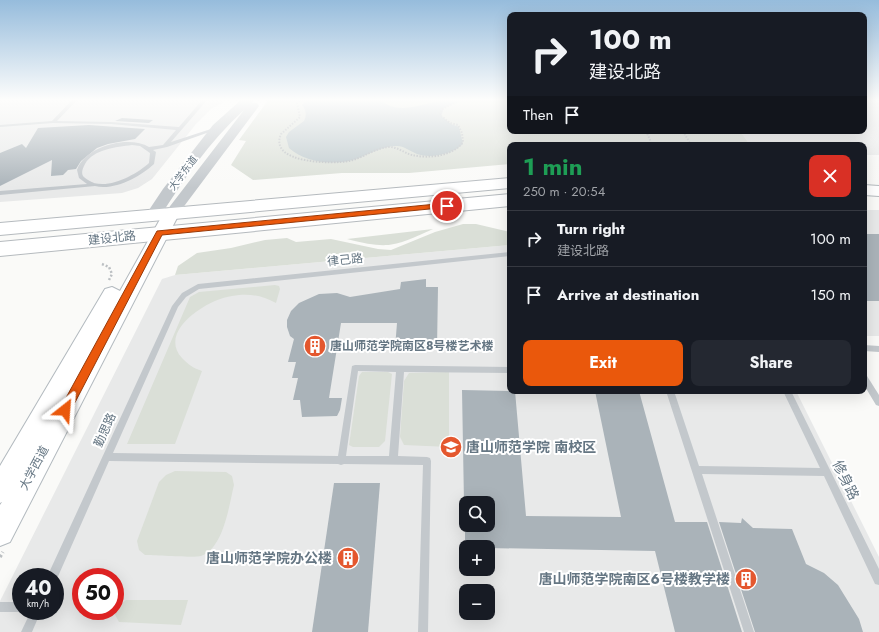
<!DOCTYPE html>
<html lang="en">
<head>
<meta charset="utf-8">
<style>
  :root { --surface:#171b24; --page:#242831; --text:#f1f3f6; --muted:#9ea1a6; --line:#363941; --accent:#ea580c }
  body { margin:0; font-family:Jost,"Noto Sans SC",sans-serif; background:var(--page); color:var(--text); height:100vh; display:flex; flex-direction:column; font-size:15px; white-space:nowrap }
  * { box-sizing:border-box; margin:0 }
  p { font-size:13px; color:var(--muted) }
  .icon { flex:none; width:22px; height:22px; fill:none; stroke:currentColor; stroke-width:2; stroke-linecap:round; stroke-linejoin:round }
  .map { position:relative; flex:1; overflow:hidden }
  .details { position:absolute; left:507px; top:142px; width:360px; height:252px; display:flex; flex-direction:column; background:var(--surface); border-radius:8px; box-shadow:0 4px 16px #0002 }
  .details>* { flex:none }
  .banner { position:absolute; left:507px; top:12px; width:360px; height:122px; border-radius:8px; box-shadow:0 4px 16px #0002; background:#171b24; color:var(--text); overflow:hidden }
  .controls { position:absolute; left:459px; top:496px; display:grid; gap:8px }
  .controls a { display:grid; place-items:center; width:36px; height:36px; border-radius:8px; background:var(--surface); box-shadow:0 4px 16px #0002; font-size:20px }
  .speed { position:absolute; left:12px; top:568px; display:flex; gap:8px; font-size:20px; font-weight:700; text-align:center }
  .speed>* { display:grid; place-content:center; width:52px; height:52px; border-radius:50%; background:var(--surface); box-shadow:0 4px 16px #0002; line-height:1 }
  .speed small { font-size:10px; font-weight:400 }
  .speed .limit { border:6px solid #d22; background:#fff; color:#111 }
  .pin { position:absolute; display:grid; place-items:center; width:34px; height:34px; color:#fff; margin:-17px; border:2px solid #fff; border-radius:50%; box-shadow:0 1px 4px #0007 }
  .me { position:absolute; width:44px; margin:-22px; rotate:28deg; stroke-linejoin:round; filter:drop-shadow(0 0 3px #0008) }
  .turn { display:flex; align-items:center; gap:14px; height:84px; padding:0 16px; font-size:18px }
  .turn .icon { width:52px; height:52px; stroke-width:2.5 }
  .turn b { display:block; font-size:28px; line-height:34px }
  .then { display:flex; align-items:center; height:38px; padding:0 16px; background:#0003; gap:8px; font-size:15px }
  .round { display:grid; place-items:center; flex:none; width:42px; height:42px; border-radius:8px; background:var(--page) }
  .overview { display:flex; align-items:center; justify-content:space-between; height:68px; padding:0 16px }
  h1 { font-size:24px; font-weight:700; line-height:30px; color:#1e9e55 }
  .button { display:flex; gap:8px; margin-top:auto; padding:8px 16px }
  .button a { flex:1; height:46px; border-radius:8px; background:var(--accent); color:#fff; font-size:16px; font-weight:700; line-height:46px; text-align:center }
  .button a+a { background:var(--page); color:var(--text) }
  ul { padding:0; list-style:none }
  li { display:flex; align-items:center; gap:12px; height:56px; padding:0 16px; border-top:1px solid var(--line) }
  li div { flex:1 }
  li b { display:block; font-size:15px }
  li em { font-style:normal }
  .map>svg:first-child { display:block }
  .built { fill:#e8e9e9; fill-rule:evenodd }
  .green { fill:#dadfd7 }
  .water { fill:#bbc7cb }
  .building { fill:#aab3b9 }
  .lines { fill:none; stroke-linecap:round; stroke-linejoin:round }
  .secondary-casing { stroke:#b3babf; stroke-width:2 }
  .primary-casing { stroke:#b5babe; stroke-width:2 }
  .path-far2 { stroke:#bbbfc2; stroke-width:2; stroke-dasharray:1.5 1.5; stroke-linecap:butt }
  .path-far1 { stroke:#bbbfc2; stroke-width:2.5; stroke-dasharray:2 2; stroke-linecap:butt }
  .path { stroke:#bbbfc2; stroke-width:3.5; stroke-dasharray:2.5 2.5; stroke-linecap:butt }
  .service { fill:#c3c8cc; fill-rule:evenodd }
  .tertiary { fill:#c3c8cc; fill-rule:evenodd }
  .secondary { fill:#fff; fill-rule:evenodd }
  .primary { fill:#fff; fill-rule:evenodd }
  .route { fill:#ea580c; stroke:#983908 }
  .labels { text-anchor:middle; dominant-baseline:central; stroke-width:4; stroke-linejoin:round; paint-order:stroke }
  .far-street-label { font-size:10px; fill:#657683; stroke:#fff }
  .street-label { font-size:12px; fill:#657683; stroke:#fff }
  .poi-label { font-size:12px; font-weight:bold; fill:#657683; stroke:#fff; text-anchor:start }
  .near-poi-label { font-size:14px; font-weight:bold; fill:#657683; stroke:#fff; text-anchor:end }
  .near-street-label { font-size:14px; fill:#657683; stroke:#fff }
</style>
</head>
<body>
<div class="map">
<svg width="879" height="632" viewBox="0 0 879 632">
  <rect width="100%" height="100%" fill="#fafaf8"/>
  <g class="built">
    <polygon points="7,99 230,99 211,109 196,124 152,179 138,188 122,193 0,202 0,101"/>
    <polygon points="864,99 879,99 879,155 864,155 864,145 750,145 740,131 864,131"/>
    <rect x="864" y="210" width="15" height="126"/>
    <path d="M 510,245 L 510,391 L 796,391 L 879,557 L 879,632 L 0,632 L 0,601 L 162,279 L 175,275 ZM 466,503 L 488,503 L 488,525 L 466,525 ZM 466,547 L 488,547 L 488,569 L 466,569 ZM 21,577 L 55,577 L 55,611 L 21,611 ZM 81,577 L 115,577 L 115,611 L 81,611 ZM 466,591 L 488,591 L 488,613 L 466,613 Z"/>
  </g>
  <g class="green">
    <polygon points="269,99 510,99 510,131 740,131 750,145 772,145 510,145 510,164 409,173 342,173 253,180 231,165 246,141 239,140"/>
    <polygon points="463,224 476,224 510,232 510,245 175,275 178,266 197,253 231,248 265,240 287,238 296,242 331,239 378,249 391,250 435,232"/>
    <path d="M 433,229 C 395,246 390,250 347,239 Z"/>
    <path d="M 275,285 L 279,286 L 280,289 L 276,303 C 261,295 248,293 232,296 C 208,299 157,331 182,358 C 189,365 193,368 202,371 L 175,444 L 127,444 L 190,297 L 199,292 Z"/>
    <polygon points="362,372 388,372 392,374 385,441 379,447 353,447 349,445 359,376"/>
    <polygon points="449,372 449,447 404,445 400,437 404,381 409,373"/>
    <path d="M 175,471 L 226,472 L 232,476 L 234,485 C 229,505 224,548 201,556 C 194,558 155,555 145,555 L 139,550 L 137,541 L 159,482 L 166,475 Z"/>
    <polygon points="126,600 188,600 181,625 119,622 113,611"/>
  </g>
  <path class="water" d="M 309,99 L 380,99 C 399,119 431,99 453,99 L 457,102 L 444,108 L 441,116 L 451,124 L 459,127 L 463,144 C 453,154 431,159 417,154 C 410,151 404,146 397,146 C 383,146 371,153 359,158 C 337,166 307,164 289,148 L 286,137 L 289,132 L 304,121 C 307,116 306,109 302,105 Z"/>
  <g class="building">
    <polygon points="122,118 153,120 149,123 115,121"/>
    <polygon points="89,125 145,129 135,139 108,144 97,148 81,161 76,169 68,170 63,175 51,176 52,160 0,186 0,153 22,144 26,148 38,128"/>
    <rect x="864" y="234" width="15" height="67"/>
    <polygon points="426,279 426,287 438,287 437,348 395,348 397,323 341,323 329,398 342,398 340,410 337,416 302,417 300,400 293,400 298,378 292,378 296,362 288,362 294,339 290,336 287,327 287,320 291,311 299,303 319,294 337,293 350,297 400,289 401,282"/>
    <polygon points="462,390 515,391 526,516 621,517 595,391 639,391 675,522 707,522 742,632 675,632 655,551 488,548 488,540 465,540 465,525 488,525 488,503 464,503"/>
    <polygon points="334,483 380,483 368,632 312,632"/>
    <polygon points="742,518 753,528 792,529 806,564 824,573 838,585 859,619 863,632 755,632 719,522 741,523"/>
  </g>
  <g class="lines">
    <g class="secondary-casing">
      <polygon id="secondary" points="171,209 177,210 179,214 10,542 0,546 0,505 2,502 0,503 0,466 105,289 112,287 120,291 163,214 165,210"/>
    </g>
    <g class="primary-casing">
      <g id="primary">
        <polygon points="510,178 510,188 0,235 0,223"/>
        <polygon points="864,185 879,186 879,196 864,195"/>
        <polygon points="510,194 510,206 0,256 0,242"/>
      </g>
    </g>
    <g class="path-far2">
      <path d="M 302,99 L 297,103 L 300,117 L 281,134 C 268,164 333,164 349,161 C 363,158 375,148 389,147 C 398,147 404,153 412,155 C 429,159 453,156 463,142 L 462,133 L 458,125 L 450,123 L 440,115 L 442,109 L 463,99"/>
      <polyline points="646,131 651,142"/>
      <polyline points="683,131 691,145"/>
      <polyline points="714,131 725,133 724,131"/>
    </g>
    <polyline class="path-far1" points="102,264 109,267 112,274 109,280"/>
    <polyline class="path" points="0,557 3,552"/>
    <g class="service">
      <path d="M 73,99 L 78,99 L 57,121 L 111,122 L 179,127 L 203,99 L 208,99 L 171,142 L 214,128 L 218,129 L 167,147 L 153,150 L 156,152 L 154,164 C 140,177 114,191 95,186 L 0,195 L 0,191 L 87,184 L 79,178 L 77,170 C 85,146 129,135 149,147 L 163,145 L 176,130 L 111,124 L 53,123 L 0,127 L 0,125 L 52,121 ZM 132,145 L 140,146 L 150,153 L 149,163 C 136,175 105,192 88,180 C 86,179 84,177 83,176 C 81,172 83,168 85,164 C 94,149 116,147 132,145 Z"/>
      <path d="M 510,252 L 510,256 L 199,289 L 186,297 L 178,307 L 113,453 L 338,456 L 352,366 L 355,365 L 510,367 L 510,373 L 404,372 L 398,456 L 427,457 L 430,458 L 431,461 L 428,632 L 418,632 L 423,465 L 344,464 L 341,465 L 338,464 L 109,461 L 56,581 L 55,577 L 47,577 L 172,306 L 182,293 L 198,284 ZM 358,371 L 396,372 L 389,456 L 346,456 Z"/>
      <polygon points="864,345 879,346 879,352 864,351"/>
      <polygon points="864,375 867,376 879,395 879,406 876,405 864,385"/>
      <polygon points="666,391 674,391 699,466 820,468 783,391 791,391 879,569 879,585 875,584 824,476 702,474 754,632 744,632"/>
      <polygon points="0,602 21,602 21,611 24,611 21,612 0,612"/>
      <polygon points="31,611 41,611 32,632 21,632"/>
    </g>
    <path class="tertiary" d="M 242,99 L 255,99 L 252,103 L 257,103 L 259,106 L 176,217 L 171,219 L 166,217 L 164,214 L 244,110 C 209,142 183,180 158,220 L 153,221 L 148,220 L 145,216 L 163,189 L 213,125 Z"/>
    <use href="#secondary" class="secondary"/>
    <use href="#primary" class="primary"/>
  </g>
  <linearGradient id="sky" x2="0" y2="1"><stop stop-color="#96bcdc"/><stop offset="0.53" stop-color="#fdfdfc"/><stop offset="1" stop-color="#fdfdfc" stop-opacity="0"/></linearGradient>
  <rect width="879" height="188" fill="url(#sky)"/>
  <polygon class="route" points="447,203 451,206 450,207 162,235 69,414 61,414 60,410 61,407 157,231"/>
  <defs>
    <g id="building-disc" transform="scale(1.15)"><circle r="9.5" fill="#e4572e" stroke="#fff"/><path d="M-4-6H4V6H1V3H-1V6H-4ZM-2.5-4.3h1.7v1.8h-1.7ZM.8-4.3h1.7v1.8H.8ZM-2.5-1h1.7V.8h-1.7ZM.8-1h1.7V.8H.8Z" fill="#fff"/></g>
    <g id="university-disc" transform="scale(1.15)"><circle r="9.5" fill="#e4572e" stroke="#fff"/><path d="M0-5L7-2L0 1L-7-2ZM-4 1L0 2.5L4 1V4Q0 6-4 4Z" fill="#fff"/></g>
  </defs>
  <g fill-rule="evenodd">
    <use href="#building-disc" x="315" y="346"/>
    <use href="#university-disc" x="451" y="447"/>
    <use href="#building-disc" x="348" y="558"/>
    <use href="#building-disc" x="746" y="579"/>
  </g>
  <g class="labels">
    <g class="far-street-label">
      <text transform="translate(183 173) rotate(-53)">大学东道</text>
    </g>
    <g class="street-label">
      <text transform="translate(112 238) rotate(-6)">建设北路</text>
      <text transform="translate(345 260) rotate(-6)">律己路</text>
      <text transform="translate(105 430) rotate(-66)">勤思路</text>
      <text transform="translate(34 468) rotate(-62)">大学西道</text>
    </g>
    <g class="poi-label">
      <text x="330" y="346">唐山师范学院南区8号楼艺术楼</text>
    </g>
    <g class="near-poi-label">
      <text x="466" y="447" text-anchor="start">唐山师范学院 南校区</text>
      <text x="332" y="558">唐山师范学院办公楼</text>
      <text x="730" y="579">唐山师范学院南区6号楼教学楼</text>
    </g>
    <g class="near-street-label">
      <text transform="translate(846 480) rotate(64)">修身路</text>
    </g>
  </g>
</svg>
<div class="controls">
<a><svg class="icon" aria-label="search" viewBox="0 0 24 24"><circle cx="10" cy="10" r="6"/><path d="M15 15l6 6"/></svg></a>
<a>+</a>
<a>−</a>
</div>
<div class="speed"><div>40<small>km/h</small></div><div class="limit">50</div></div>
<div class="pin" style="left:447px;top:206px;background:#d93025"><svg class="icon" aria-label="arrive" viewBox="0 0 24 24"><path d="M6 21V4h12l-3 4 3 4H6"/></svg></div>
<svg class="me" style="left:65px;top:410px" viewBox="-20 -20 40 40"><path d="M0-17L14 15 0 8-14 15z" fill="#ea580c" stroke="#fff" stroke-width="4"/></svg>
<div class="banner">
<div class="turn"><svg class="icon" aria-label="right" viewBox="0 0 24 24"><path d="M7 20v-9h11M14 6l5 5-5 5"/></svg><div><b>100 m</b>建设北路</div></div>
<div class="then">Then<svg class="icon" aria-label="arrive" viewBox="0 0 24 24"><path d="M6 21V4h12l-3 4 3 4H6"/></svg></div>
</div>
<section class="details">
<div class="overview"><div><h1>1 min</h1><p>250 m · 20:54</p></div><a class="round" style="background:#d93025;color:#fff"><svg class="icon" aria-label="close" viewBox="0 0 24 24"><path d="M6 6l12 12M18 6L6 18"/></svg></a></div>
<ul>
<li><svg class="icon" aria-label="right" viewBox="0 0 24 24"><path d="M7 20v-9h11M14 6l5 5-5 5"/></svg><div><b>Turn right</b><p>建设北路</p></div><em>100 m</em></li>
<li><svg class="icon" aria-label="arrive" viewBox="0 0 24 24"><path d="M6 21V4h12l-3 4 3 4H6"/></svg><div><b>Arrive at destination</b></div><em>150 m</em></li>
</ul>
<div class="button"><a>Exit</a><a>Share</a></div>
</section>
</div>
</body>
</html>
